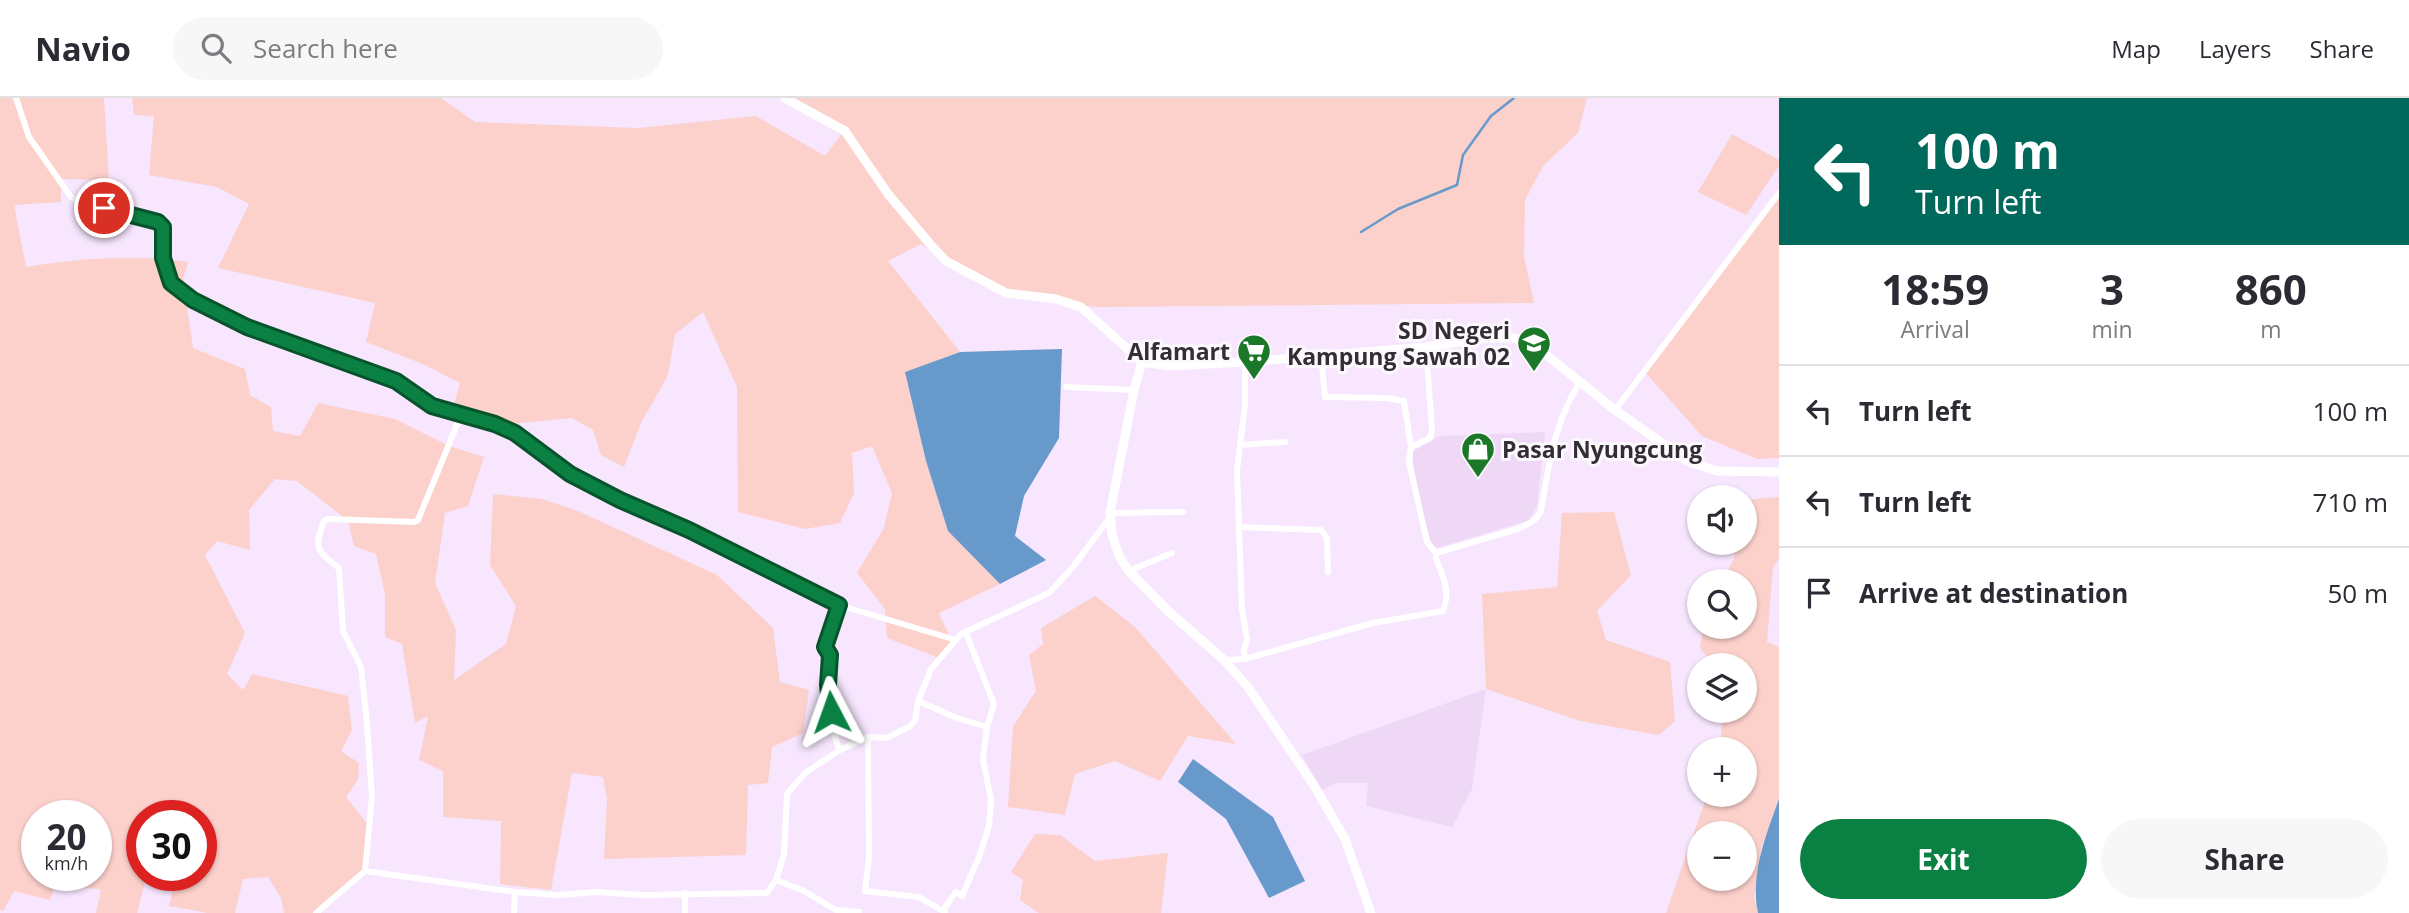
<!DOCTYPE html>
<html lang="en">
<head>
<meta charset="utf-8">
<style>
  :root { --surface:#fff; --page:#f7f7f7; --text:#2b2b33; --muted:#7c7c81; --line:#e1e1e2; --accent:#0b8043 }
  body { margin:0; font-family:"Open Sans",sans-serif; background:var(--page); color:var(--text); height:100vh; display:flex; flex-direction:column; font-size:26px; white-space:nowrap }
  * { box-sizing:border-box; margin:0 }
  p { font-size:23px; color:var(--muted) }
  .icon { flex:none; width:38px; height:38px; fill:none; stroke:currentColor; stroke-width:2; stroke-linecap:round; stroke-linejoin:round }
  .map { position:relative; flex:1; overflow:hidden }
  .panel { display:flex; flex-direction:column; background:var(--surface); width:630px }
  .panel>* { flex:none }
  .top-card { background:#00695c; color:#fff; overflow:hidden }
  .controls { position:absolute; left:1687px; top:387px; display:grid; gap:14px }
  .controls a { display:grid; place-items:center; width:70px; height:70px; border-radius:50%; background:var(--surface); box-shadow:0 2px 5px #0004; font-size:35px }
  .speed { position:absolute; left:21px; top:702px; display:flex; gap:14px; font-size:35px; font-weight:700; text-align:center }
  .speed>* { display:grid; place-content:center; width:91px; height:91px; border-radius:50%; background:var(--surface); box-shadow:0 2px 5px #0004; line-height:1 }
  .speed small { font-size:18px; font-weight:400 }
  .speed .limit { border:10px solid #d22; background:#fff; color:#111 }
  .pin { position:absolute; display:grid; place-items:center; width:60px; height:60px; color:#fff; margin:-30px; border:4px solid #fff; border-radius:50%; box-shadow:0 2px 7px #0007 }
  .me { position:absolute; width:77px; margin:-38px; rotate:356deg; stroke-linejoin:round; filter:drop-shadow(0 0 5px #0008) }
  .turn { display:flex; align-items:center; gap:24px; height:147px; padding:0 21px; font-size:32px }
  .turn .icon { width:91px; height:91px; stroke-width:2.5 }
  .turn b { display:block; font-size:49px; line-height:60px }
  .eta { display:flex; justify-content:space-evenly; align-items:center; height:119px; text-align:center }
  .eta b { font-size:42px; font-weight:700; line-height:49px }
  .action { display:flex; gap:14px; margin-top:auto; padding:14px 21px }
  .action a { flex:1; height:80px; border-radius:42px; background:var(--accent); color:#fff; font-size:28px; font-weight:700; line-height:80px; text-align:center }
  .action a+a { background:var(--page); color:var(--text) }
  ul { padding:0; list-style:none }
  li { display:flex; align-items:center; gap:21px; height:91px; padding:0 21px; border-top:2px solid var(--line) }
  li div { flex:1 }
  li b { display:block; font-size:26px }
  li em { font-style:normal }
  header { display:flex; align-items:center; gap:42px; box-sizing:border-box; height:98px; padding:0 35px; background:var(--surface); border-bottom:2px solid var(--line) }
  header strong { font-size:33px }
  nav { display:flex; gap:38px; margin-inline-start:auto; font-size:24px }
  .search { width:490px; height:63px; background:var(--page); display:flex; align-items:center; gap:18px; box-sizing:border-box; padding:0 24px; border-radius:38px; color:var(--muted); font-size:26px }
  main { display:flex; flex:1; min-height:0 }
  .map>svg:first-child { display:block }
  .built { fill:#eed8f6 }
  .green { fill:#fcd0cb; fill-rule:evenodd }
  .water { fill:#679acb }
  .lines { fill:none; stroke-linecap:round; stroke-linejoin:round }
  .stream { stroke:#679acb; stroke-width:2.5 }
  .minor { stroke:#fff; stroke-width:6 }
  .secondary { stroke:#fff; stroke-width:9 }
  .route-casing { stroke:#07532c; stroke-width:18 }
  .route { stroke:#0b8043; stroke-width:12 }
  .labels { text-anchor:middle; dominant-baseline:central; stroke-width:6; stroke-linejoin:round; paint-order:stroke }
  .poi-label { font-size:23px; font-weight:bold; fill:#342d36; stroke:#fcf9fd; text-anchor:end }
</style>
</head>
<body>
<header>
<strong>Navio</strong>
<div class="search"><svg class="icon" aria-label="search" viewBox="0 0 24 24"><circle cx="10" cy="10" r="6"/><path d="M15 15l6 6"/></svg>Search here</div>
<nav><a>Map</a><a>Layers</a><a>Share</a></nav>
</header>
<main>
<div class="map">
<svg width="1779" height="815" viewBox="0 0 1779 815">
  <rect width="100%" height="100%" fill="#f7e6fe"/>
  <g class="built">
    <polygon points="1545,334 1537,408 1529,422 1433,451 1420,408 1412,354 1439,338"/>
    <polygon points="1486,591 1472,691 1452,729 1366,708 1368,685 1336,685 1322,692 1302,657"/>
  </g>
  <g class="green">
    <path d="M 0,0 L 104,0 L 109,82 L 61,81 L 61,104 L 14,107 L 26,169 C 79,160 135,156 188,164 L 183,181 L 193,250 L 245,271 L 250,297 L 271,309 L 273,333 L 300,338 L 318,305 L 395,321 L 449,348 L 484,359 L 468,408 L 445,415 L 435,485 L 456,532 L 454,582 L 506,546 L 516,508 L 490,467 L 493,396 L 542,401 L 578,413 L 717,477 L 773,530 L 780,584 L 809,592 L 803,635 L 772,649 L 768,685 L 748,687 L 746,757 L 604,761 L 607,701 L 603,679 L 572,675 L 551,792 L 500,786 L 501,723 L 443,719 L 443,673 L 419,662 L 428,618 L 415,625 L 402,546 L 385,539 L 385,496 L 376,456 L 354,448 L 348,423 L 297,383 L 275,381 L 249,412 L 250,452 L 217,443 L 205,457 L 245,535 L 227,576 L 243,592 L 252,576 L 348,598 L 352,632 L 341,653 L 359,665 L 358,681 L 346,699 L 369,728 L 365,770 L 318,815 L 284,815 L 281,800 L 268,779 L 243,781 L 235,815 L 208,815 L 169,808 L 177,777 L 201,777 L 201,718 L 142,718 L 142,777 L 147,777 L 137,815 L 96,815 L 101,792 L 56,785 L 50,802 L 14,793 L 3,813 L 0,812 ZM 37,718 L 96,718 L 96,777 L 37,777 Z"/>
    <polygon points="132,0 441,0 475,24 638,30 756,18 825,58 844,33 790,0 1587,0 1578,35 1543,68 1525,102 1524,158 1534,205 1096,209 1028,199 976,184 921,146 888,163 960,254 905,274 926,363 948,433 1000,486 939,515 952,544 939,560 887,540 885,511 857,475 884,430 892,395 872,348 852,355 854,395 840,425 805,431 738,414 737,289 703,214 675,236 668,277 641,325 624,369 601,357 593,332 572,320 499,327 450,320 460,285 423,266 366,244 375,205 218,170 249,106 217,89 149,77 154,18 134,17"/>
    <polygon points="1732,36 1779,62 1779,68 1746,117 1698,94"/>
    <polygon points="1779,95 1779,360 1757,361 1702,338 1644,273"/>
    <path d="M 1779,399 L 1779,461 L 1773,469 L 1767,544 L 1779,549 L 1779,701 L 1762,748 L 1754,798 L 1758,815 L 1666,815 L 1707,697 L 1745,696 L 1745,651 L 1720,651 L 1723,613 L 1745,612 L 1745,567 L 1713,567 L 1700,550 L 1703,529 L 1745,528 L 1745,483 L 1722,483 L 1734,461 L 1736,445 L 1745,444 L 1745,402 ZM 1699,735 L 1745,735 L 1745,780 L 1699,780 Z"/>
    <polygon points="1614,414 1631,477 1597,513 1606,542 1670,564 1675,623 1659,637 1580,623 1486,591 1482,496 1557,489 1562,415"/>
    <polygon points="1095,498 1135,529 1236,646 1188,638 1160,683 1115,663 1075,676 1065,717 1008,709 1013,628 1036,593 1029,557 1043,546 1041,530"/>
    <polygon points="1035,736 1060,737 1095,763 1168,755 1161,815 1039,815 1020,802 1023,782 1011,774"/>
  </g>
  <g class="water">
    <polygon points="1062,251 1059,340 1024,398 1015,438 1046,462 1000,486 948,433 926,363 905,274 960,254"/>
    <polygon points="1193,661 1273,719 1305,783 1269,800 1226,721 1178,684"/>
    <path d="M 1779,701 L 1779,815 L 1758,815 C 1750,776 1766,737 1779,701 Z"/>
  </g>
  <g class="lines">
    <polyline class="stream" points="1361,134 1398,111 1457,87 1463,57 1491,18 1514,0"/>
    <g class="minor">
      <polyline points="16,0 29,39 71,99 77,103 158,124 163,129 163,160 171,185 193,202 247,229 396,283 432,308 495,326 515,335 570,376 620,402 689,432 839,507 956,542"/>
      <polyline points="1321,257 1325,299 1387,300 1404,303 1411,349"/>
      <polyline points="1066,289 1134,292"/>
      <polyline points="1615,312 1779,95"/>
      <polyline points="1240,347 1285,344"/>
      <polyline points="1110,415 1183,414"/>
      <polyline points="1239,429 1321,432 1327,440 1328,474"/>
      <path d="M 1436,455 L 1517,431 C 1527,427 1535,424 1541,413 C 1549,366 1554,325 1580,284"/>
      <polyline points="1129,473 1172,455"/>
      <path d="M 839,507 L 825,549 C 833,561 828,573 828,587 C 829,607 831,634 840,652"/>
      <polyline points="1245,561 1244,552 1247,541 1242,512 1237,372 1245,308 1245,264"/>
      <path d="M 1224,562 L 1245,561 L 1373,525 L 1443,513 C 1451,493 1443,479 1436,460 L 1436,455 L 1427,444 L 1409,364 L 1411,349 L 1430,340 L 1432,331 L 1426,249"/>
      <polyline points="918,603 957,620 987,629"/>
      <polyline points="868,639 869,759 865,793 919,799 945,814"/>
      <path d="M 365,773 L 372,699 L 367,625 L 361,569 L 343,533 L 339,470 C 317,453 313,451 324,423 L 328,421 L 414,424 L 418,422 L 461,317"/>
      <polyline points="776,782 802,792 836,812 859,814"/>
      <polyline points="685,795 685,815"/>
      <polyline points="943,812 956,794 962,798 979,759 989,728 991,702 983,661 987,629 994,606 966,535"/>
      <polyline points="316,815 365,773 515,794 558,797 597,794 643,797 767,795 776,782 784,756 787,696 805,675 840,652 868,639 886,640 909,629 915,623 918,603 931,571 961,536 1049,495 1073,469 1110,419"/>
      <polyline points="514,815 515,794"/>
    </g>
    <g class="secondary">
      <polyline points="785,0 845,33 888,96 930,146 946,163 1006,195 1056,201 1081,209 1142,264"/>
      <polyline points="1142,264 1170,268 1245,264 1426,249 1484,240 1515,240 1539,251 1615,312 1687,363 1717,373 1779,374"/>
      <polyline points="1142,264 1134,292 1110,415 1112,437 1120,460 1129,473 1167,512 1224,562 1248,589 1315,689 1345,741 1371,815"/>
    </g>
  </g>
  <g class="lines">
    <g class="route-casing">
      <polyline id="route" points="104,110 158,124 163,129 163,160 171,185 193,202 247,229 396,283 432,308 495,326 515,335 570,376 620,402 689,432 839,507 825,549 830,557 828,587 831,614"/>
    </g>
    <use href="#route" class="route"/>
  </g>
  <defs>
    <g id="school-pin" transform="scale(1.75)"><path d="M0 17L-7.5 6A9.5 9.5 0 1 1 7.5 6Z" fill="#1b7828" stroke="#fcf9fd"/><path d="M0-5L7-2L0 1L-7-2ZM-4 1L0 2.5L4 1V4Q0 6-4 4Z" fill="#fff"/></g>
    <g id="supermarket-pin" transform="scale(1.75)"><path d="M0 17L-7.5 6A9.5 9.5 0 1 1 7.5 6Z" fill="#1b7828" stroke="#fcf9fd"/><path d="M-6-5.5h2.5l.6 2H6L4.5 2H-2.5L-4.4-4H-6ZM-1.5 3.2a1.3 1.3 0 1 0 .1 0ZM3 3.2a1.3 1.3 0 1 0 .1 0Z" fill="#fff"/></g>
    <g id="shop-pin" transform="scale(1.75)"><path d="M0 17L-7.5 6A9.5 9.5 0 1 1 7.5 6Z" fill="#1b7828" stroke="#fcf9fd"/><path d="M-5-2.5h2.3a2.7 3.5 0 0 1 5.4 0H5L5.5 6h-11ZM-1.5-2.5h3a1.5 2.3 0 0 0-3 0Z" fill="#fff"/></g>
  </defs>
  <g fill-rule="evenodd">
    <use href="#school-pin" x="1534" y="245"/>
    <use href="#supermarket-pin" x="1254" y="253"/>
    <use href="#shop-pin" x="1478" y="351"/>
  </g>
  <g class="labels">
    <g class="poi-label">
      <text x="1510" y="232">SD Negeri<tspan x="1510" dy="26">Kampung Sawah 02</tspan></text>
      <text x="1230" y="253">Alfamart</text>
      <text x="1502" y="351" text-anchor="start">Pasar Nyungcung</text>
    </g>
  </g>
</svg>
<div class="controls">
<a><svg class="icon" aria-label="sound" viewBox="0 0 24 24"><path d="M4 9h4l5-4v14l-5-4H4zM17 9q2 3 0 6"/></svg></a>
<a><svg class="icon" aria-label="search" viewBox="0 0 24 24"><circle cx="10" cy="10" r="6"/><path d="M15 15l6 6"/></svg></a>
<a><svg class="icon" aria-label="layers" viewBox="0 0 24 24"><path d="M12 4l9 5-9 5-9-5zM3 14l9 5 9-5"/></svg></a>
<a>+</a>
<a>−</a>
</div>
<div class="speed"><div>20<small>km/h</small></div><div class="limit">30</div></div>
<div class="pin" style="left:104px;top:110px;background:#d93025"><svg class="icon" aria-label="arrive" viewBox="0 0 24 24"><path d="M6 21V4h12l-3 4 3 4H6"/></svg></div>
<svg class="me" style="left:831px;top:614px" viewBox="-20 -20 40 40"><path d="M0-17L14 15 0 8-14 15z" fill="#0b8043" stroke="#fff" stroke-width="4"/></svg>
</div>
<section class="panel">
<div class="top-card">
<div class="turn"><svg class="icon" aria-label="left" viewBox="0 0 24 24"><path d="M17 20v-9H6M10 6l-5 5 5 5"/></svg><div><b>100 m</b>Turn left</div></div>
</div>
<div class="eta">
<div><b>18:59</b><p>Arrival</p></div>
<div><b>3</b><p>min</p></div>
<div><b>860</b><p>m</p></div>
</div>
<ul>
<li><svg class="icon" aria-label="left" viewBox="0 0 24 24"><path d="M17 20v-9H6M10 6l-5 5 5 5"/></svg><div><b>Turn left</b></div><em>100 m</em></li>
<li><svg class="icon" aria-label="left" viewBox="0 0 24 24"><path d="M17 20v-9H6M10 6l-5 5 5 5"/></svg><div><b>Turn left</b></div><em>710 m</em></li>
<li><svg class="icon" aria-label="arrive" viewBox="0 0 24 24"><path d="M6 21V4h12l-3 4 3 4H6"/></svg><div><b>Arrive at destination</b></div><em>50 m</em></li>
</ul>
<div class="action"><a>Exit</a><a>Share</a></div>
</section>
</main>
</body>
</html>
